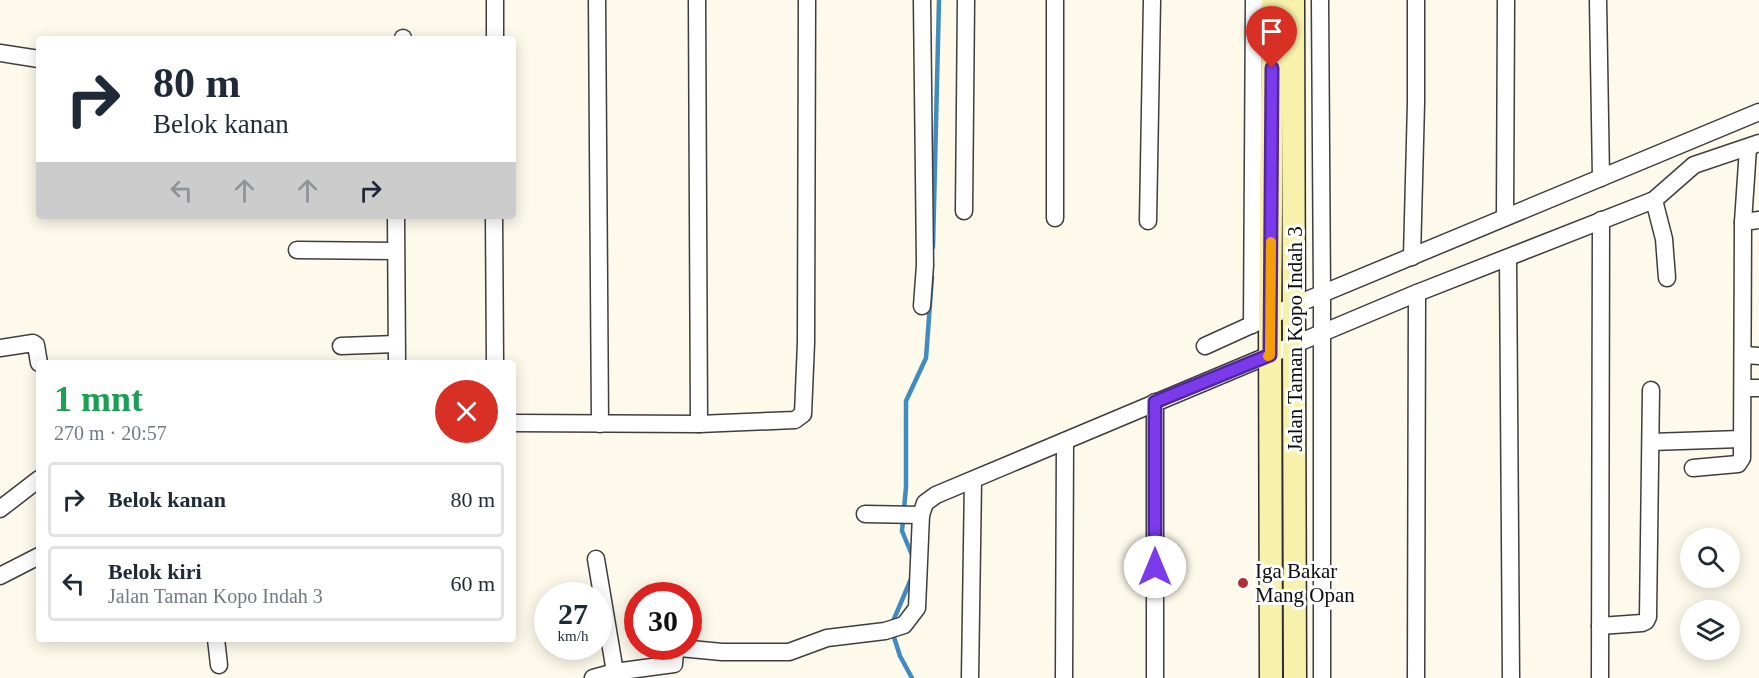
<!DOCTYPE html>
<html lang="id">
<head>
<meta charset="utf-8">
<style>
  :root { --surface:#fff; --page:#f2f2f3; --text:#1f2937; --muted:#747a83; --line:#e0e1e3 }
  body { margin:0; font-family:Georgia,serif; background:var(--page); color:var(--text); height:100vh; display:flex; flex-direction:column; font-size:22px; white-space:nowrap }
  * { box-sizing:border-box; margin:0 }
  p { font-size:20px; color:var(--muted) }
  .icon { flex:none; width:33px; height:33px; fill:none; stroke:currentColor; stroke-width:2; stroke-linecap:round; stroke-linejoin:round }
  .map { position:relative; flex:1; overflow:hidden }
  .drawer { position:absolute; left:36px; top:360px; width:480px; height:282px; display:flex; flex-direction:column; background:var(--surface); border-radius:6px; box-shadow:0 3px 15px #0003 }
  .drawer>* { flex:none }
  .guide { position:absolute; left:36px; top:36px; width:480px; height:183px; border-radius:6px; box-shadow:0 3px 15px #0003; background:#fff; color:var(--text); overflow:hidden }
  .buttons { position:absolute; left:1680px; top:528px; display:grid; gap:12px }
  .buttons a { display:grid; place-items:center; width:60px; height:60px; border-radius:50%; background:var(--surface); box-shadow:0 3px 15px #0003; font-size:30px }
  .speed { position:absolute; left:534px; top:582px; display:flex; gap:12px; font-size:30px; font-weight:700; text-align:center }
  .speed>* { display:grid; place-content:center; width:78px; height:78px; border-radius:50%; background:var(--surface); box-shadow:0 3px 15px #0003; line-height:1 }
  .speed small { font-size:15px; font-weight:400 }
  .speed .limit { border:9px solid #d22; background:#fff; color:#111 }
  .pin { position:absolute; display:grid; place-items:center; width:51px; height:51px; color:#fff; margin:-62px -26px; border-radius:50% 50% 50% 0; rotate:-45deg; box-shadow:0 0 6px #0007 }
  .pin .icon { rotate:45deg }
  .me { position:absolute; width:66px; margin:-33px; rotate:0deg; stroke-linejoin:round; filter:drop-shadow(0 0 4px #0008) }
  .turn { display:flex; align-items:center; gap:21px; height:126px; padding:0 18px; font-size:27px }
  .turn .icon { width:78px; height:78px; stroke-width:2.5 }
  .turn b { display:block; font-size:42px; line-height:51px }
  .lanes { display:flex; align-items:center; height:57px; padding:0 18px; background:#0003; justify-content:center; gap:30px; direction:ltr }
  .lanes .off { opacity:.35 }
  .round { display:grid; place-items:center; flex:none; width:63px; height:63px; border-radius:32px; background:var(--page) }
  .summary { display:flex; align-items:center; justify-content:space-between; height:102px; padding:0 18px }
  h1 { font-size:36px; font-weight:600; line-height:45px; color:#1e9e55 }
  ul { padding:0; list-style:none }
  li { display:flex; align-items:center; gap:18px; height:75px; margin:0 12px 9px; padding:0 6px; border:3px solid var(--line); border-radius:6px }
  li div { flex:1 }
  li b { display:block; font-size:22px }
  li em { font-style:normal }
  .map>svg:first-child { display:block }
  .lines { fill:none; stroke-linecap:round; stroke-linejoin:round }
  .stream { stroke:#428bc0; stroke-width:4.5 }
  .minor-casing { stroke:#3e3e3e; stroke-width:19 }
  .secondary-casing { stroke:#2d2d2d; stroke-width:25 }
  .minor { stroke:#fff; stroke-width:16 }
  .secondary { stroke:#f7f1ac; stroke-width:22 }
  .route-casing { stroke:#51269a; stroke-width:15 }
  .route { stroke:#7c3aed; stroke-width:10 }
  .slow { stroke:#f59e0b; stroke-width:10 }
  .poi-dot { fill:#ae3134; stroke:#fff; stroke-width:2 }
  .labels { text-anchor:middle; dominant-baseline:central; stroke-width:6; stroke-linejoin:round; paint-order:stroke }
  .street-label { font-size:21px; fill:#0b0b0b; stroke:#fff }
  .poi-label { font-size:21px; fill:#0b0b0b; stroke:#fff; text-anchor:start }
</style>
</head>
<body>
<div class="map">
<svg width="1759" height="678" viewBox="0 0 1759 678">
  <rect width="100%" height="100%" fill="#fdfaeb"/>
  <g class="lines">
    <g class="stream">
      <polyline points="933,247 939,0"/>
      <polyline points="912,555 902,531 906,487 906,401 926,358 932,277"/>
      <polyline points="891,626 911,579"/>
      <polyline points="893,634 900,656 912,678"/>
    </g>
    <g class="minor-casing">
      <g id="minor">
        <polyline points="597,0 600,424"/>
        <polyline points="697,0 699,424"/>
        <polyline points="922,0 925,265 922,306"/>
        <polyline points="1055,0 1055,218"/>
        <polyline points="1320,0 1322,294 1322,678"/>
        <polyline points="1598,0 1601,178"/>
        <polyline points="403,39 403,38"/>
        <polyline points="495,39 495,0"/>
        <polyline points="0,53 39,59"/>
        <polyline points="1654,200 1664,239 1667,278"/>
        <polyline points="964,211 966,0"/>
        <polyline points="396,216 397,363"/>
        <polyline points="494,216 495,363"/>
        <polyline points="1505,217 1506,0"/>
        <polyline points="1148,221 1152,0"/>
        <polyline points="1743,222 1759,220"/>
        <polyline points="297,250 395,251"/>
        <polyline points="1412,257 1416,103 1416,0"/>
        <polyline points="1508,258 1511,678"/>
        <polyline points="1252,325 1254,0"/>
        <polyline points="341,346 396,344"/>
        <polyline points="1205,346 1295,305 1759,112"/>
        <polyline points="0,348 33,343 36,345 39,363"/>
        <polyline points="1744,355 1759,356"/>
        <polyline points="1744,388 1759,388"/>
        <polyline points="1155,402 1155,678"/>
        <polyline points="513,423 699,424 795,420 803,414 806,343 807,0"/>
        <polyline points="1651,442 1741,439"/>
        <polyline points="1693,468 1738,464 1742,458 1743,222 1748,148"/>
        <polyline points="0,509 39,479"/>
        <polyline points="865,514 921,515"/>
        <polyline points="596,559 615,672"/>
        <polyline points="0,576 39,556"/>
        <polyline points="1600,626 1642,623 1646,621 1648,617 1651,390"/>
        <polyline points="216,639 219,665"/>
        <polyline points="593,678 615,672 674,664 675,652 680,648 722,652 789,652 827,638 885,631 904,625 917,608 921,515 925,503 936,495 1417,293 1654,200 1694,165 1759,143"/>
        <polyline points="970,678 973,480"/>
        <polyline points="1064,678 1065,441"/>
        <polyline points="1416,678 1417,293"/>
        <polyline points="1600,678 1601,220"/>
      </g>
    </g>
    <g class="secondary-casing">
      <g id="secondary">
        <polyline points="1293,0 1295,678"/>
        <polyline points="1271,678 1270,317 1273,0"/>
      </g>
    </g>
    <use href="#minor" class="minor"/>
    <use href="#secondary" class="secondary"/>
  </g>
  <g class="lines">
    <g class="route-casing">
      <polyline id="route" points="1155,567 1155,402 1270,355 1272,68"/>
    </g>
    <use href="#route" class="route"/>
    <polyline class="slow" points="1268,356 1270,355 1271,242"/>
  </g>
  <circle class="poi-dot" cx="1243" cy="583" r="6"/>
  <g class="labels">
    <g class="street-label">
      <text transform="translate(1295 339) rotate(-90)">Jalan Taman Kopo Indah 3</text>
    </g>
    <g class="poi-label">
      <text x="1255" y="571">Iga Bakar<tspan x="1255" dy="24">Mang Opan</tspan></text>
    </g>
  </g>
</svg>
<div class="buttons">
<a><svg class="icon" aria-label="search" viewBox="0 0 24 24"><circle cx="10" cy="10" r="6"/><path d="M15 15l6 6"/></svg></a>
<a><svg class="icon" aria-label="layers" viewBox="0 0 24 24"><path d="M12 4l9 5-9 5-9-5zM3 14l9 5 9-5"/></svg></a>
</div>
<div class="speed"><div>27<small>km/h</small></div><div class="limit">30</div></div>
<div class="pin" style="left:1272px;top:68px;background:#d93025"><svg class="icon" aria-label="arrive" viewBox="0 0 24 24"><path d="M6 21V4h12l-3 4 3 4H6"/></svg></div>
<svg class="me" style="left:1155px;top:567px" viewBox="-20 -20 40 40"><circle r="19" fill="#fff"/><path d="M0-13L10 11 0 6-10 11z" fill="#7c3aed"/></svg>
<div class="guide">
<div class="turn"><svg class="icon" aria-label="right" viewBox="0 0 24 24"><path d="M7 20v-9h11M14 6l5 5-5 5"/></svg><div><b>80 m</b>Belok kanan</div></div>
<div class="lanes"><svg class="icon off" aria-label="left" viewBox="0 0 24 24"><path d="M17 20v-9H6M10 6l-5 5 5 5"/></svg><svg class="icon off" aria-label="ahead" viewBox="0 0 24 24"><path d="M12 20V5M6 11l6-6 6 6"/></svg><svg class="icon off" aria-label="ahead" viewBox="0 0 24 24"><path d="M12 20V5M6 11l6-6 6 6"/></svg><svg class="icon" aria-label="right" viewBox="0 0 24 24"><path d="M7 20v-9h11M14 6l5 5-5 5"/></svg></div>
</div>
<section class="drawer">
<div class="summary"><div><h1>1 mnt</h1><p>270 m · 20:57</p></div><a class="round" style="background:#d93025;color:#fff"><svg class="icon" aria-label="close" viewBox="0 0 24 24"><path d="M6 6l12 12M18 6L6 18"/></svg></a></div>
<ul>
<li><svg class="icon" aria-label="right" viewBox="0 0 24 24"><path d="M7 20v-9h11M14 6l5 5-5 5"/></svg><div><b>Belok kanan</b></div><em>80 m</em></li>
<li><svg class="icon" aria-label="left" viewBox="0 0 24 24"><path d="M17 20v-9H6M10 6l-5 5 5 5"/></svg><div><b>Belok kiri</b><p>Jalan Taman Kopo Indah 3</p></div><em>60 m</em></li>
</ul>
</section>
</div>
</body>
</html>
